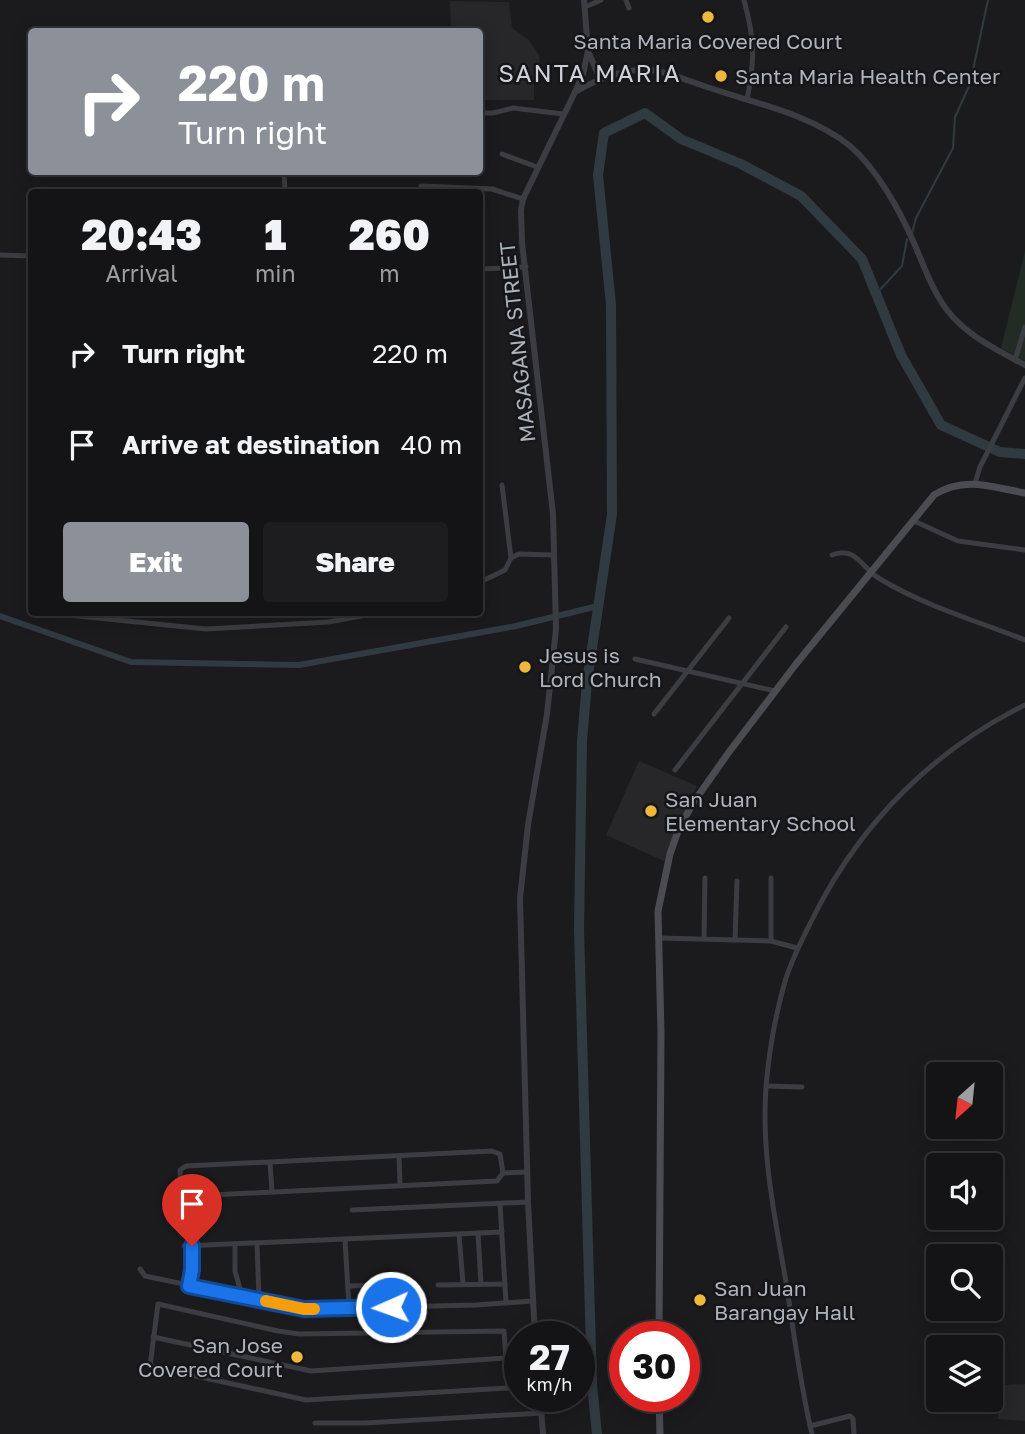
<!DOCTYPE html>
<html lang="en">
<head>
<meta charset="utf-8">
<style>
  :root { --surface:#141416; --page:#1d1d1f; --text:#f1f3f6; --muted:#9d9ea1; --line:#333335; --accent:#8c9099 }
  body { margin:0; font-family:"Golos Text",sans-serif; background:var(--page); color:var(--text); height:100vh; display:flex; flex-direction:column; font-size:26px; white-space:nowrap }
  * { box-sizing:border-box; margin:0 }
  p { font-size:23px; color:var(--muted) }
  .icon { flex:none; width:38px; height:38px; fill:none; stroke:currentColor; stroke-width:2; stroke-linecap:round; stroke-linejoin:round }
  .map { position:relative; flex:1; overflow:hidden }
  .side { position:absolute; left:28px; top:189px; width:455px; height:427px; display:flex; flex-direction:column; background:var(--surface); border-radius:7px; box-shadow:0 4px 18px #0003,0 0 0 2px var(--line) }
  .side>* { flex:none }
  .hud { position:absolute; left:28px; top:28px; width:455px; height:147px; border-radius:7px; box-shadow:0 4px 18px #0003,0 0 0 2px var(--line); background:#8c9099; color:#fff; overflow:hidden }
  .needle { width:46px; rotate:207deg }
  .controls { position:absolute; left:926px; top:1062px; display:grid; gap:14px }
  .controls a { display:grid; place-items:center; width:77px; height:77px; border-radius:7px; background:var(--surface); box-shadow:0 4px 18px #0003,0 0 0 2px var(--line); font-size:35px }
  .speed { position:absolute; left:504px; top:1321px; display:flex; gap:14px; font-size:35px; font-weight:700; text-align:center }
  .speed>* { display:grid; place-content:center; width:91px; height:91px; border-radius:50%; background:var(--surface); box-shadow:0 4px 18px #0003,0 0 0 2px var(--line); line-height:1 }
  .speed small { font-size:18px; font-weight:400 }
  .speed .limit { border:10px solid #d22; background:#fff; color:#111 }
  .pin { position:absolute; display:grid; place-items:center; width:60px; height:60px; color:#fff; margin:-72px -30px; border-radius:50% 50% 50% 0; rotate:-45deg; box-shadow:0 0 7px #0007 }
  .pin .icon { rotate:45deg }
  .me { position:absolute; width:77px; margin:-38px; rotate:268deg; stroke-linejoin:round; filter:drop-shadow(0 0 5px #0008) }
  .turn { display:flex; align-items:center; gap:24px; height:147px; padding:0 35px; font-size:32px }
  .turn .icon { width:91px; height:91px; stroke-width:2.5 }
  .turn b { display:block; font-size:49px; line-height:60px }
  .eta { display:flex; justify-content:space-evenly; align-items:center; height:119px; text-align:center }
  .eta b { font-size:42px; font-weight:800; line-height:49px }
  .cta { display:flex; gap:14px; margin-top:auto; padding:14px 35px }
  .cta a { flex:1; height:80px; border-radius:7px; background:var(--accent); color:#fff; font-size:28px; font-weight:800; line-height:80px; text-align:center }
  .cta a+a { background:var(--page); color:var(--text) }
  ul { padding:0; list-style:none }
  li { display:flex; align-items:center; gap:21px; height:91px; padding:0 35px }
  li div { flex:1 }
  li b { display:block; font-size:26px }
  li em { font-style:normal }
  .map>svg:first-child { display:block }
  .built { fill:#27272a }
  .green { fill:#222b24 }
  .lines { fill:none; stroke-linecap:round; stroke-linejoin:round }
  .stream { stroke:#303a41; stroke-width:2 }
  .canal { stroke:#303a41; stroke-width:6 }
  .river { stroke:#303a41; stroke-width:10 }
  .minor { stroke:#3c3d42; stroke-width:5 }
  .tertiary { stroke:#3c3d42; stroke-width:6 }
  .secondary { stroke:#4a4c52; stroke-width:7 }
  .route-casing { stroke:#114b97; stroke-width:18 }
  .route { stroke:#1a73e8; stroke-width:12 }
  .slow { stroke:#f59e0b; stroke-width:12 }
  .poi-dot { fill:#f0b73f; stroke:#161618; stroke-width:2.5 }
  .labels { text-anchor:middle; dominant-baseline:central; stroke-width:5; stroke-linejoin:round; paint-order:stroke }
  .poi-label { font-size:21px; fill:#adb2bc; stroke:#161618; text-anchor:start }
  .street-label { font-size:21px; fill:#adb2bc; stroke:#161618 }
  .quarter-label { font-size:24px; letter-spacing:2px; fill:#ced1d8; stroke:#161618 }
</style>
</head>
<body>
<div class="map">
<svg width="1025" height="1434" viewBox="0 0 1025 1434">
  <rect width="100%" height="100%" fill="#1b1b1d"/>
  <g class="built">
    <polygon points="450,1 509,2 512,28 529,40 539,55 540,63 534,75 534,100 480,100 480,32 451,31"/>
    <polygon points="639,761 697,786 664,861 606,835"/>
    <polygon points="1025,1384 1025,1421 998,1419 1002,1385"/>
  </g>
  <polygon class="green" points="1025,251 1025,361 1001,348"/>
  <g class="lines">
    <g class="stream">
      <polyline points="912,233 916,218 953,148 955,117 970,84 988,0"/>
      <polyline points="876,294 902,266 907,239"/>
    </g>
    <polyline class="canal" points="0,616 131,662 299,665 516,626 598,606"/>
    <polyline class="river" points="597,1434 592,1385 579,930 582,741 587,682 612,514 611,305 598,175 604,133 645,113 681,139 741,164 801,196 862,259 901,355 941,425 1000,452 1025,454"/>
    <g class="minor">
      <polyline points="626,0 629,8"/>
      <path d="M 744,0 C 755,40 755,60 747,100"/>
      <polyline points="585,7 601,0"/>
      <polyline points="480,113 493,113 513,108 563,114"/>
      <polyline points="502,154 537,167"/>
      <polyline points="284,172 285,192"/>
      <polyline points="421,186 492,189 523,199"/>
      <polyline points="0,255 32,256"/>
      <polyline points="480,269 526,267"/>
      <polyline points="1015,360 1025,327"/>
      <polyline points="975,483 980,467 1025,378"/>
      <polyline points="502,485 511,558"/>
      <polyline points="914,521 958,541 1025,550"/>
      <path d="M 832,555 C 856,545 862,569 880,579 C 925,606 977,621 1025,640"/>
      <polyline points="480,582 505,570 511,558 519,554 553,555"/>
      <polyline points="58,614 206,629 328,622 383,612"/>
      <polyline points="635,659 775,691"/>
      <polyline points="654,714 729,618"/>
      <polyline points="675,770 786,627"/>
      <polyline points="771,878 771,941"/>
      <polyline points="659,938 771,941 797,948"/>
      <polyline points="704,938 705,878"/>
      <polyline points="735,940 737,881"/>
      <polyline points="767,1086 802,1087"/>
      <polygon points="492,1151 500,1154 503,1173 497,1181 191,1196 185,1194 181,1189 180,1170 186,1166"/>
      <polyline points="399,1156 400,1184"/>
      <polyline points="270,1163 272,1191"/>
      <polyline points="503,1173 527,1172"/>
      <polyline points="500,1204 506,1303"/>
      <polyline points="352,1210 528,1202"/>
      <polyline points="478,1233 481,1284"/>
      <polyline points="459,1234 463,1284"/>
      <polyline points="345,1239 349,1308"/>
      <polyline points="257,1243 259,1300"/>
      <polyline points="235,1244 235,1271 242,1296"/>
      <polyline points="184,1246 502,1232"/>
      <polyline points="140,1269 145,1276 304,1309 476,1305 533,1301"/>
      <polyline points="438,1285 505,1284"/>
      <polyline points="189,1286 192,1270 192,1246"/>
      <polyline points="348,1286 394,1285"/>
      <polygon points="158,1304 278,1331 299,1334 504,1331 508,1388 306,1400 150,1366"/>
      <polyline points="153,1337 311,1371 506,1358"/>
      <polyline points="506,1354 520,1353"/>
      <polyline points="506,1362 520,1361"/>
      <polyline points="315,1423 365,1423 542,1413"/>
      <polyline points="810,1426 850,1416 853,1419 854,1434"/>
      <path d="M 812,1434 C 800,1384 794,1333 786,1282 C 775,1218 761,1153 766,1087 C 769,1051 776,1012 786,978 C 794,954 806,932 817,910 C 863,821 935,749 1025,705"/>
    </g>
    <g class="tertiary">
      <polyline points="584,0 588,51 600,79"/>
      <path d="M 575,92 C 598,79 630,66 657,71 C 676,75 694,83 713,89 C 758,104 812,115 850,146 C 877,169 900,211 914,243 C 924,266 932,290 947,310 C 967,336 997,350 1025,365"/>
      <polyline points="535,1337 528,1202 520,898 528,825 547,714 556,629 553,514 522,243 521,210 523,199 575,92 583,74 588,51"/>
      <polyline points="540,1396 543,1434"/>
    </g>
    <g class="secondary">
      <path d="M 659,1337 L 661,1033 L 658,911 L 670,854 L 678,831 L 693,803 L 729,752 L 796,664 L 934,495 C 965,476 991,487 1025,493"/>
      <polyline points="659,1396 660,1434"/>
    </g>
  </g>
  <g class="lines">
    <g class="route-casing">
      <polyline id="route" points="192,1246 192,1270 189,1286 304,1309 391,1307"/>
    </g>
    <use href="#route" class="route"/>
    <polyline class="slow" points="266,1301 304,1309 314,1309"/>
  </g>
  <g class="poi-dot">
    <circle cx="708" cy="17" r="7"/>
    <circle cx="721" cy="76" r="7"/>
    <circle cx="525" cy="667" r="7"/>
    <circle cx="651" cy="811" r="7"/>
    <circle cx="700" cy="1300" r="7"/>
    <circle cx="297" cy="1357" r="7"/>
  </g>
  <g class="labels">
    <g class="poi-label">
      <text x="708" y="41" text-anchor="middle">Santa Maria Covered Court</text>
      <text x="735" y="76">Santa Maria Health Center</text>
      <text x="539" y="655">Jesus is<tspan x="539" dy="24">Lord Church</tspan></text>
      <text x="665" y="799">San Juan<tspan x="665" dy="24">Elementary School</tspan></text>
      <text x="714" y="1288">San Juan<tspan x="714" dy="24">Barangay Hall</tspan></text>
      <text x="283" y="1345" text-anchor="end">San Jose<tspan x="283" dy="24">Covered Court</tspan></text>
    </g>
    <g class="street-label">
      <text transform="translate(517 342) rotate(-96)">MASAGANA STREET</text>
    </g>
    <g class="quarter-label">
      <text x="590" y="72">SANTA MARIA</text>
    </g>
  </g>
</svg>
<div class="controls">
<a><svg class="needle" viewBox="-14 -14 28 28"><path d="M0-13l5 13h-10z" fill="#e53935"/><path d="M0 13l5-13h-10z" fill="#9d9ea1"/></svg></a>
<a><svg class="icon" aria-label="sound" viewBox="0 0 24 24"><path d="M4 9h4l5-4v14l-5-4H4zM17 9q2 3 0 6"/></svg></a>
<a><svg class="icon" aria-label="search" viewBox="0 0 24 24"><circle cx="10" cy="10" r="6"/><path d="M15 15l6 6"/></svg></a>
<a><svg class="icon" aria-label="layers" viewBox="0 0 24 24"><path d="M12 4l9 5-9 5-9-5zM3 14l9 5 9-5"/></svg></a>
</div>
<div class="speed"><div>27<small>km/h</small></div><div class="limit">30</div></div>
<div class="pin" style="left:192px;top:1246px;background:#d93025"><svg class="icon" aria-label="arrive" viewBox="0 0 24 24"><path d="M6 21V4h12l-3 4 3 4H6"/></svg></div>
<svg class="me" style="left:391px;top:1307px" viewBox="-20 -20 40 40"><circle r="17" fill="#1a73e8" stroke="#fff" stroke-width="3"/><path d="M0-11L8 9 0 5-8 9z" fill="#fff"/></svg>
<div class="hud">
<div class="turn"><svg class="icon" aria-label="right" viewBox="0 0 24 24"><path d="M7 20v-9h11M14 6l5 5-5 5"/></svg><div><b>220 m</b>Turn right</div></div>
</div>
<section class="side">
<div class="eta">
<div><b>20:43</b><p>Arrival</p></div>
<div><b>1</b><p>min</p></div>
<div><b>260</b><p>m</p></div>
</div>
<ul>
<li><svg class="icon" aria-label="right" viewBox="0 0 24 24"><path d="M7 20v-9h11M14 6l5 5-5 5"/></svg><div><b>Turn right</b></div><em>220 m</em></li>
<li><svg class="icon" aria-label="arrive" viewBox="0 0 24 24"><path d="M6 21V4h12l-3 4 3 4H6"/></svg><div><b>Arrive at destination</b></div><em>40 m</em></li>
</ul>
<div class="cta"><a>Exit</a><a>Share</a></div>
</section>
</div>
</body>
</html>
